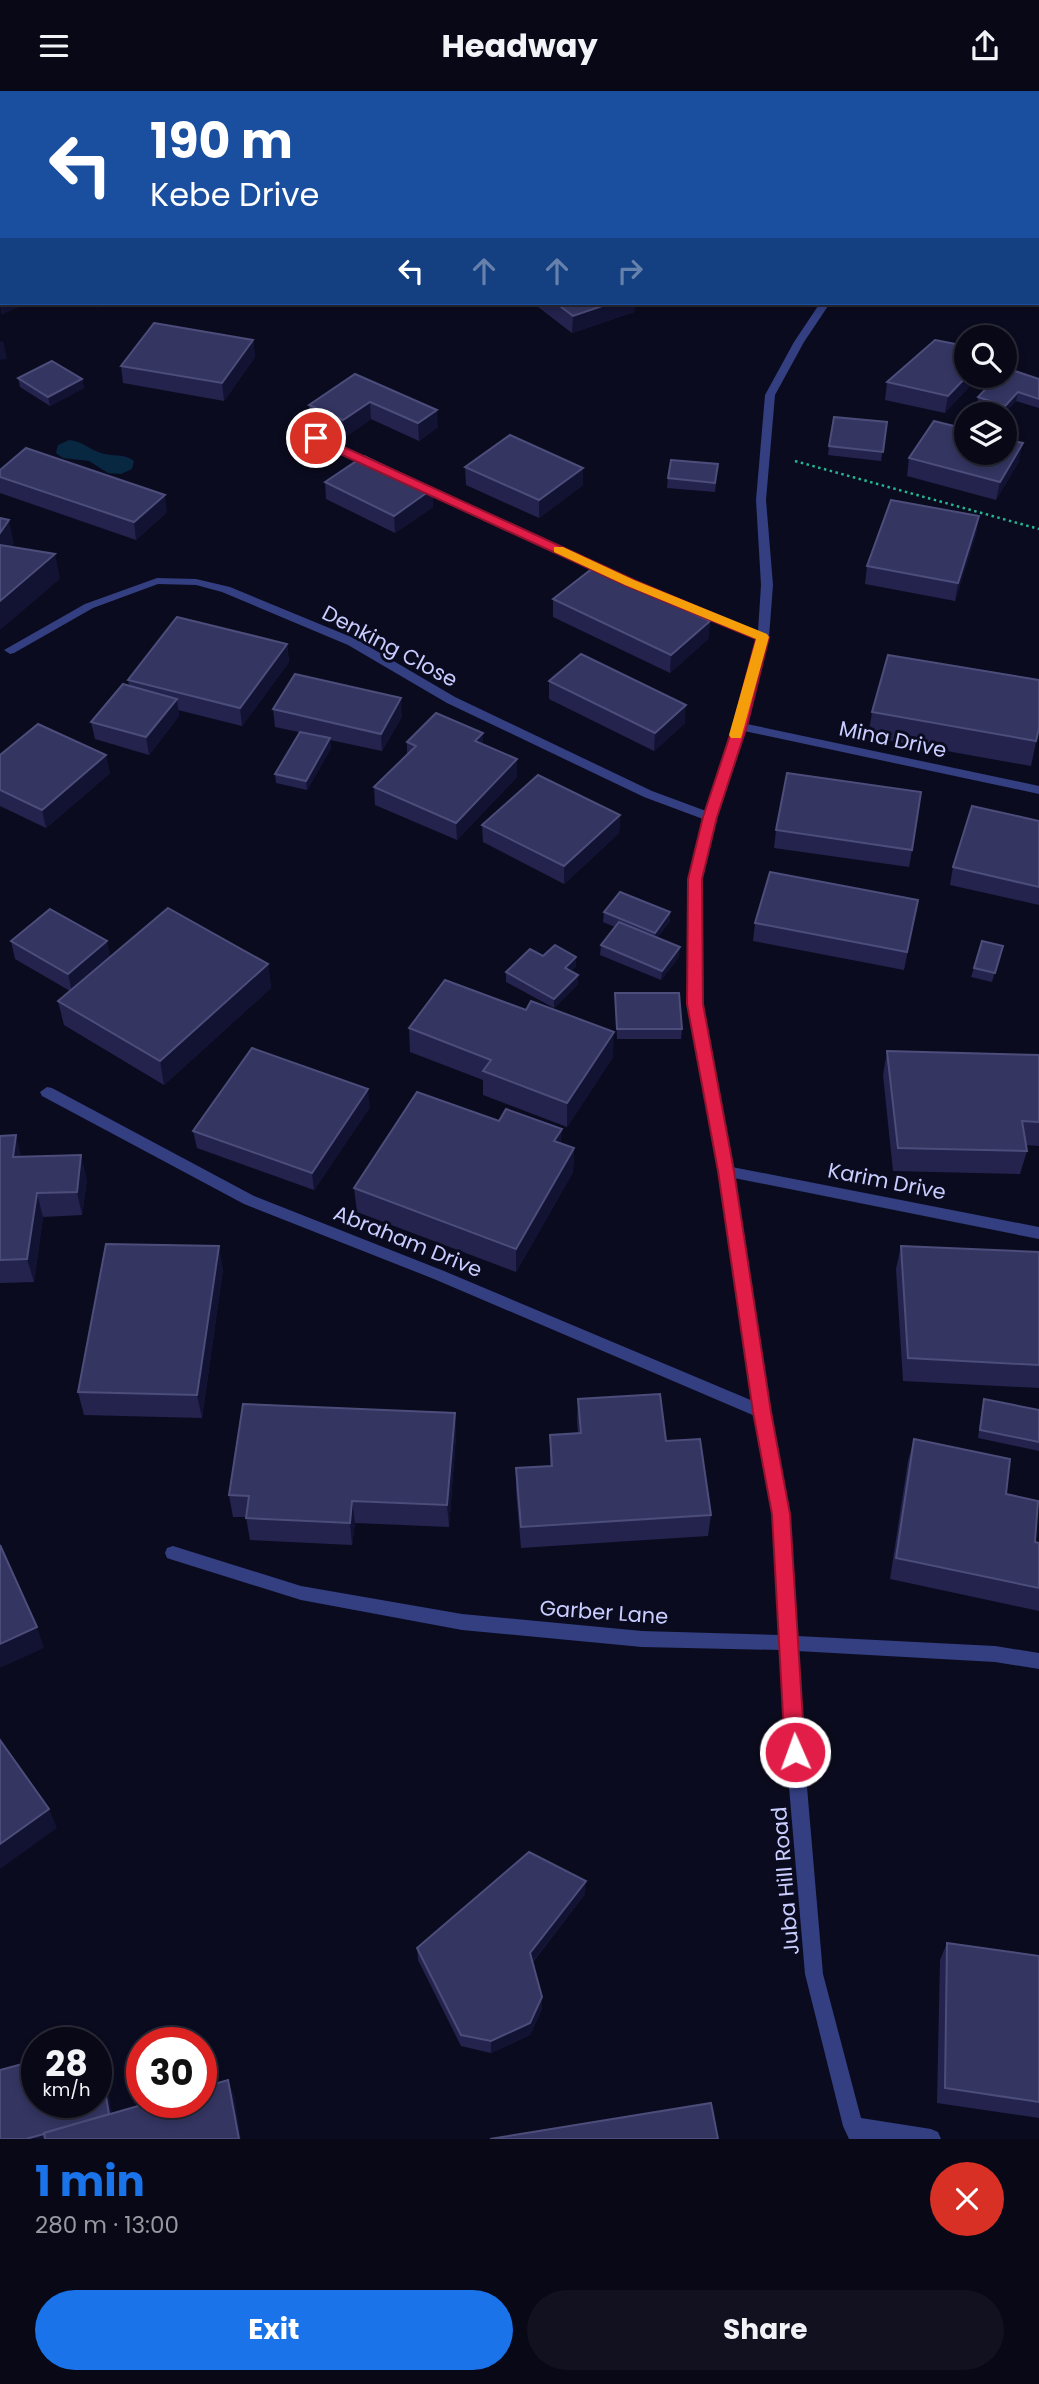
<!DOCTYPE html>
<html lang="en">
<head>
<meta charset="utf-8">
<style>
  :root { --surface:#080817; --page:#111120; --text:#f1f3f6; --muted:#989aa1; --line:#292936; --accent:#1a73e8 }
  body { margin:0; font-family:Poppins,sans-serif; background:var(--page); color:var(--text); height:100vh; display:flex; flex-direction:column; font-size:26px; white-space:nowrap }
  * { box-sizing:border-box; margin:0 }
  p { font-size:23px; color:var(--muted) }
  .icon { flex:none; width:38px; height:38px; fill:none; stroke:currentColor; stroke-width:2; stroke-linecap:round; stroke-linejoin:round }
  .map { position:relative; height:2048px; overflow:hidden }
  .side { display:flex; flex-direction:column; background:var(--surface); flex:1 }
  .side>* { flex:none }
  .top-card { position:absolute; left:0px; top:0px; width:1040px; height:214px; box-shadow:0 4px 10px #0003,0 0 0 2px var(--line); background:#1a4fa0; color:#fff; overflow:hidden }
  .buttons { position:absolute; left:954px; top:234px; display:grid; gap:14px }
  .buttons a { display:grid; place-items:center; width:63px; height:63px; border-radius:50%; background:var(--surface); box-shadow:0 4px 10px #0003,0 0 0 2px var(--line); font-size:35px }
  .speed { position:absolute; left:21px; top:1936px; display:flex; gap:14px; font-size:35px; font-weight:700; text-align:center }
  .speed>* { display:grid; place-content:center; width:91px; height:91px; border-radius:50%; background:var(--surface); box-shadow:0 4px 10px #0003,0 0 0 2px var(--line); line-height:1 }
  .speed small { font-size:18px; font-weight:400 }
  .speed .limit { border:10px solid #d22; background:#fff; color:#111 }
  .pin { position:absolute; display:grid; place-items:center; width:60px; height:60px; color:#fff; margin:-30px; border:4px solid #fff; border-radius:50%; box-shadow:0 2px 7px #0007 }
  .me { position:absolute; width:77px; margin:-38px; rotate:358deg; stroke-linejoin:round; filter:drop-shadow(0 0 5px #0008) }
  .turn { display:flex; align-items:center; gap:24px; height:147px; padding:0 35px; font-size:32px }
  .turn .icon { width:91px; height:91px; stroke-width:2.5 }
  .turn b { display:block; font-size:49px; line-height:60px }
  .lanes { display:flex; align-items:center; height:66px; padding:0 35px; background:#0003; justify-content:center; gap:35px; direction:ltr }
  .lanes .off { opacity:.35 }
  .round { display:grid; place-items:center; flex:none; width:74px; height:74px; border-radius:37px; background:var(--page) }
  .head { display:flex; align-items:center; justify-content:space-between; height:119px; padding:0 35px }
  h1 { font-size:42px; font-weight:700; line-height:52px; color:var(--accent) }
  .button { display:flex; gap:14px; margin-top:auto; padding:14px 35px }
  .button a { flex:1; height:80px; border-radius:42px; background:var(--accent); color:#fff; font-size:28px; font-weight:700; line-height:80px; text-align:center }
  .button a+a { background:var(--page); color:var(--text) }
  header { display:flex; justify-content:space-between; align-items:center; height:91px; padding:0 35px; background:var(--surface); font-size:32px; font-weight:700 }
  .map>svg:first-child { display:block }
  .water { fill:#082741 }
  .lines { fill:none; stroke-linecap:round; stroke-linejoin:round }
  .path { stroke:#26b692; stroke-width:2.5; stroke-dasharray:2.5 3.5; stroke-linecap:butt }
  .street { fill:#333f81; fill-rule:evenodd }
  .primary { fill:#9c50ff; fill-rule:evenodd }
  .wall { fill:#23234e }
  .shaded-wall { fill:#121233 }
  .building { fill:#343561; stroke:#4c4d7a; stroke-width:2 }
  .route { fill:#e11d48; stroke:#92132f; stroke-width:2 }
  .slow { fill:#f59e0b }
  .labels { text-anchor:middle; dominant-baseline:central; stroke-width:6; stroke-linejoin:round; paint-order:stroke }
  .street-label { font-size:21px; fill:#c9cdff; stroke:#0b0b1f }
</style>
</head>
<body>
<header><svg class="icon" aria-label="menu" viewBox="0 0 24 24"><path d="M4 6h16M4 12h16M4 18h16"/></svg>Headway<svg class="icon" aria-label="share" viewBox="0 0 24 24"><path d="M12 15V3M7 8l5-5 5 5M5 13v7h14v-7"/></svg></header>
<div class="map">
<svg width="1039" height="2048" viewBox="0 0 1039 2048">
  <rect width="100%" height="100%" fill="#0b0b1f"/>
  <path class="water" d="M 69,349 C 83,350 88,358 101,362 C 113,366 124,362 134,370 L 132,378 L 121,383 L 108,382 L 89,370 L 63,367 L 56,362 L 58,354 Z"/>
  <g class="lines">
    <polyline class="path" points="795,370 1039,438"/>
    <g class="street">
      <polygon points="820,212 830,212 804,251 775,304 766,409 773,494 769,546 747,633 1039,695 1039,703 744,640 716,726 701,788 702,913 732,1076 1039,1136 1039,1148 734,1087 770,1321 789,1423 797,1545 995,1555 1039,1562 1039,1578 995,1571 797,1560 804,1661 823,1883 861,2027 931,2038 938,2041 941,2048 849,2048 843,2035 805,1883 786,1661 781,1559 642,1556 462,1539 301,1509 173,1469 167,1467 165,1462 167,1457 173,1455 301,1495 462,1523 642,1540 780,1544 773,1423 755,1325 434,1188 244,1113 42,1005 40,1001 47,996 52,997 254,1105 444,1180 753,1310 719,1080 688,913 689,788 703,728 644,706 447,612 348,554 222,501 196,494 158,493 93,517 14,562 10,563 4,559 85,513 157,487 196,488 230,496 356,548 455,606 652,700 706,720 734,635 757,548 625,494 410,392 411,390 419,390 633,490 758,540 761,494 756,409 765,304 794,251"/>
      <polygon points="292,334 382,373 383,375 382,377 374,377 288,339 288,335"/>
    </g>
    <g class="primary">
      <polygon points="54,0 74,0 53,2"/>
      <polygon points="690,0 705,0 706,2 691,2"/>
      <polygon points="733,0 749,0 750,2 734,2"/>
      <rect x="0" y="10" width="2" height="8"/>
      <rect x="1038" y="110" width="1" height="8"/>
      <rect x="1038" y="134" width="1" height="8"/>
    </g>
  </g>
  <g class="wall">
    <polygon points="428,0 509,0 506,2 433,2"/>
    <polygon points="912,0 928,0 927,2 918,2"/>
    <polygon points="988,0 1039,0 1039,23 1038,23 1038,2 987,2"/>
    <polygon points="533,212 635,212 634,221 572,242"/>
    <polygon points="253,249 255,266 224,310 123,292 121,275"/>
    <polygon points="966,255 945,322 885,309 887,291"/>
    <polygon points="355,283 438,336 419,350 371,328 344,347 310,331 309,314"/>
    <polygon points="18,287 82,288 84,297 50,315 20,296"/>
    <polygon points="1039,288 1039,317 1016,310 1002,324 977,315 978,306"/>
    <polygon points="887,331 881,370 828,364 829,355"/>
    <polygon points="909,367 1019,370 996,409 907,385"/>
    <polygon points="718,373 715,401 667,397 668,387"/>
    <polygon points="465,376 583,394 539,427 466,394"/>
    <polygon points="0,379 167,421 136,449 0,402"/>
    <polygon points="325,391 432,398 433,416 395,442 326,408"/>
    <polygon points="979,425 976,443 955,510 865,493 867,475"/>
    <polygon points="553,508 710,530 708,548 670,582 553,526"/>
    <polygon points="287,553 289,571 242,635 178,619 179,625 149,664 95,648 91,631 129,594 128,589"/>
    <polygon points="549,590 685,632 654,660 549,608"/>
    <polygon points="273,618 402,625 382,660 330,649 331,657 307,699 276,692 275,683 299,641 275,636"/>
    <polygon points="872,621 1039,637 1031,675 868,646"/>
    <polygon points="483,642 483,654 517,686 457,749 375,714 374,696 407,664 407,651"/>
    <polygon points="0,664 110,682 46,737 0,715"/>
    <polygon points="620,724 619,742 564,793 483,751 482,734"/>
    <polygon points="1039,730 1039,814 950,794 953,776"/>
    <polygon points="776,739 912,759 909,776 774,757"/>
    <polygon points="918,809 904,879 753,850 755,832"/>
    <polygon points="604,821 670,821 670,830 657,847 679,866 661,889 600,864 601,854 615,836 603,831"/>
    <polygon points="11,850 110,866 268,873 271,897 164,994 64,934 58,910 70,900 15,868"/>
    <polygon points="1000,864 992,891 971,886 974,877"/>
    <polygon points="543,865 576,866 576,875 571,880 578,893 554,917 506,891 506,881"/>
    <polygon points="615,902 682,938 681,948 617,948"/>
    <polygon points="409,937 613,966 567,1036 483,1004 483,989 410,961"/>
    <polygon points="887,960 1039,964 1039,1055 1026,1054 1027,1060 1020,1083 893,1080 883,984"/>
    <polygon points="370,1016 314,1099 197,1057 193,1040"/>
    <polygon points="0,1045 21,1065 87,1088 82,1124 43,1126 34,1191 0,1192"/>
    <polygon points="574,1057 573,1081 516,1181 357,1121 354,1097"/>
    <polygon points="901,1155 1039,1161 1039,1297 903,1290 896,1178"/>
    <polygon points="223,1178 202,1327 84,1324 78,1301"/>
    <polygon points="578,1308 666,1350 711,1424 708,1445 521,1457 516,1399 516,1377 550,1375 550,1344 578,1343 577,1330"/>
    <polygon points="984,1308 1039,1319 1039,1360 978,1347 982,1317"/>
    <polygon points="455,1322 456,1345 449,1436 355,1432 352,1454 250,1449 246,1426 233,1426 229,1404"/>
    <polygon points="914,1348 1006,1403 1035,1451 1039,1452 1039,1520 890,1488 908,1370"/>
    <polygon points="585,1803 533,1871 542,1906 542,1918 530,1944 491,1962 461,1955 418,1869 417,1857"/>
    <polygon points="947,1852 1039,1865 1039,2027 937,2012 940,1869"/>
  </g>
  <g class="shaded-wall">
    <polygon points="297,0 365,0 353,2 297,2"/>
    <rect x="467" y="0" width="23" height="2"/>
    <polygon points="0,79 2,79 2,96 0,97"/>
    <polygon points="1039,164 1039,179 1038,180 1038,165"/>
    <polygon points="0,205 2,205 2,212 29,212 1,224"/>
    <polygon points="95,212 112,212 96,217"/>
    <polygon points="611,212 635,212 634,221 572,242 573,225"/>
    <polygon points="253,249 255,266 224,310 222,292"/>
    <polygon points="3,250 7,268 0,269 0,251"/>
    <polygon points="967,285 980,285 945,322 948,305"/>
    <polygon points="82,288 84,297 50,315 48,306"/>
    <polygon points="1018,301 1016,310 1003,324 1005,315"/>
    <polygon points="370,311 371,328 344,347 343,329"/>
    <polygon points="437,319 438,336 419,350 418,332"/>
    <polygon points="1023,352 1019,370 996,409 1000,391"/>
    <polygon points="583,377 583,394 539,427 539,409"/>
    <polygon points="432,398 433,416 395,442 394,425"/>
    <polygon points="165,404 167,421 136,449 134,431"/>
    <polygon points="979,425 976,443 955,510 958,492"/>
    <polygon points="9,429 14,453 0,473 0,442"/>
    <polygon points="55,463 60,488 0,539 0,510"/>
    <polygon points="710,530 708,548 670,582 671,564"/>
    <polygon points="287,553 289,571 242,635 240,617"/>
    <polygon points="401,607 402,625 382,660 381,643"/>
    <polygon points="177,608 179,625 149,664 146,646"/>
    <polygon points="686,614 685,632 654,660 655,642"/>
    <polygon points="483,642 483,659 475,650"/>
    <polygon points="330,647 331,657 307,699 306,690"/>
    <polygon points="106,664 110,682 46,737 42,719"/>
    <polygon points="517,668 517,686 457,749 456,732"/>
    <polygon points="620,724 619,742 564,793 564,775"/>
    <polygon points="670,821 670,830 654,851 655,842"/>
    <polygon points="107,850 111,868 72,901 68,883"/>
    <polygon points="680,856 679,866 661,889 662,880"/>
    <polygon points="576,866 576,875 564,886 565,877"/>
    <polygon points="268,873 271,897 164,994 160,970"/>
    <polygon points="578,884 578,893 554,917 554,908"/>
    <polygon points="614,941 613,966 567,1036 567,1012"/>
    <polygon points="368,998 370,1016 314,1099 312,1082"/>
    <polygon points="562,1038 561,1062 554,1050"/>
    <polygon points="16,1044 22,1068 13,1066"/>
    <polygon points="574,1057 573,1081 516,1181 516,1158"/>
    <polygon points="81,1064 87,1088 82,1124 77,1101"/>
    <polygon points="37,1102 43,1126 34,1191 27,1168"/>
    <polygon points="219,1155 223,1178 202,1327 197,1304"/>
    <polygon points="455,1322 456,1345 449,1436 447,1414"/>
    <polygon points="352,1410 355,1432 352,1454 350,1432"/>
    <polygon points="37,1536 44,1557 0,1577 0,1553"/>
    <polygon points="49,1718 57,1737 0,1778 0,1753"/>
    <polygon points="586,1790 585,1803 530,1874 530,1862"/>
    <polygon points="542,1906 542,1918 530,1944 491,1962 491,1950"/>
    <polygon points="97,1952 103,1964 114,2036 70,2048 26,2048"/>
    <polygon points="228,1989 234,2004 241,2048 239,2048"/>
  </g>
  <g class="building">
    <polygon points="224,0 287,0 290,2 227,2"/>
    <polygon points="350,0 358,0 360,2 344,2"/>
    <polygon points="362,0 413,0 415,2 364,2"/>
    <polygon points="876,0 908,0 912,1 874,2"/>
    <polygon points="1005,0 1039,0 1039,6 1038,6 1038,2 1015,2"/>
    <rect x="0" y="30" width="2" height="49"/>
    <polygon points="1,147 2,205 0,205 0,148"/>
    <polygon points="556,212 611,212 573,225"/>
    <polygon points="154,232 253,249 222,292 121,275"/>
    <polygon points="935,249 966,255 967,285 948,305 887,291"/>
    <polygon points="52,270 82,288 48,306 18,287"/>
    <polygon points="1006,277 1039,288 1039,308 1018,301 1005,315 978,306 998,285 1004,285 1004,278"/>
    <polygon points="355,283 437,319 418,332 370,311 343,329 309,314"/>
    <polygon points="834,326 887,331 883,361 829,355"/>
    <polygon points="934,330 966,338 966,362 1004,362 1004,348 1023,352 1000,391 909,367"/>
    <polygon points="510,344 583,377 539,409 465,376"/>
    <polygon points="26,357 165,404 134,431 0,386 0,379"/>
    <polygon points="364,365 432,398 394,425 325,391"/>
    <polygon points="671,369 718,373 715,392 668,387"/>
    <polygon points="891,409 979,425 958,492 867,475"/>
    <polygon points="0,427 9,429 0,442"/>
    <polygon points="0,454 55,463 0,510"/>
    <polygon points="593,477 710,530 671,564 553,508"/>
    <polygon points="177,526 287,553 240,617 128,589"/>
    <polygon points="581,563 686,614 655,642 549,590"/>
    <polygon points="888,564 1039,589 1039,637 1036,650 872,621"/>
    <polygon points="295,583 401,607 381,643 273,618"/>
    <polygon points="123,593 177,608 146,646 91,631"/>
    <polygon points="436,622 483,642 475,650 517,668 456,732 374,696 416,655 407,651"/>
    <polygon points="38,633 106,664 42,719 0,699 0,664"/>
    <polygon points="300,641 330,647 306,690 275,683"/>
    <polygon points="787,682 921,701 912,759 776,739"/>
    <polygon points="538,684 620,724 564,775 482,734"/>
    <polygon points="972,715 1039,730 1039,796 953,776"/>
    <polygon points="770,781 918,809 907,861 755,832"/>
    <polygon points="620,801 670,821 655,842 604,821"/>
    <polygon points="168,817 268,873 160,970 58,910"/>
    <polygon points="50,818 107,850 68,883 11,850"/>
    <polygon points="619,831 680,856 662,880 601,854"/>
    <polygon points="982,850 1003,855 995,882 974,877"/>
    <polygon points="555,854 576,866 565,877 578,884 554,908 506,881 530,858 543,865"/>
    <polygon points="445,889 526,919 531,910 614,941 567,1012 483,980 491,969 409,937"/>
    <polygon points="615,902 679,902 682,938 617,938"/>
    <polygon points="252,957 368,998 312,1082 193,1040"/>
    <polygon points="887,960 1039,964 1039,1031 1022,1030 1027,1060 898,1057"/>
    <polygon points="417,1001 499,1030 506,1018 562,1038 554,1050 574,1057 516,1158 354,1097"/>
    <polygon points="16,1044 13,1066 81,1064 77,1101 37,1102 27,1168 0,1169 0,1045"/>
    <polygon points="106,1153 219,1155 197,1304 78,1301"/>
    <polygon points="901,1155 1039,1161 1039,1274 908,1267"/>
    <polygon points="660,1303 666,1350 700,1348 711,1424 521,1436 516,1377 552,1375 550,1344 581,1342 578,1308"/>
    <polygon points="984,1308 1039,1319 1039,1351 980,1339"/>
    <polygon points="243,1313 455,1322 447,1414 352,1410 350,1432 246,1427 249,1405 229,1404"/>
    <polygon points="914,1348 1010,1368 1006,1403 1038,1410 1035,1451 1039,1452 1039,1497 896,1467"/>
    <polygon points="0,1454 37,1536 0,1553"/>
    <polygon points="0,1649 49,1718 0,1753"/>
    <polygon points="529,1761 586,1790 530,1862 542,1906 530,1932 491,1950 461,1944 417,1857"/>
    <polygon points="947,1852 1039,1865 1039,2011 945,1997"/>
    <polygon points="97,1952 109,2023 44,2042 44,2043 26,2048 0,2048 0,1979 37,1969 37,2011 96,2011 96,1953"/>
    <polygon points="228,1989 239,2048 45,2048 44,2042 152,2011 201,2011 201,1997"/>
    <polygon points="711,2012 718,2048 490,2048"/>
  </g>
  <polygon class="route" points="312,345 320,345 634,489 769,546 747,635 717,726 702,788 703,913 734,1080 771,1321 790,1423 805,1661 802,1667 795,1670 788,1667 785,1661 772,1423 753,1321 718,1080 687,913 688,788 703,726 733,635 756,548 625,494 312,350"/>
  <polygon class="slow" points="554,456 563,456 634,489 767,543 769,546 741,647 731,647 729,644 756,548 625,494 554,461"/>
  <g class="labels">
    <g class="street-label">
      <text transform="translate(390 555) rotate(28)">Denking Close</text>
      <text transform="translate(893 648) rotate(12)">Mina Drive</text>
      <text transform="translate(887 1090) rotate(11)">Karim Drive</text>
      <text transform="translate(408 1150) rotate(22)">Abraham Drive</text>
      <text transform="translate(604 1521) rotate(4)">Garber Lane</text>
      <text transform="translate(785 1790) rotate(-95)">Juba Hill Road</text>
    </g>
  </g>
</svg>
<div class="buttons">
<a><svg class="icon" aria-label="search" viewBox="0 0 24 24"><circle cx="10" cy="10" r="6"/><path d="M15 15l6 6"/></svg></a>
<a><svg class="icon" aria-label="layers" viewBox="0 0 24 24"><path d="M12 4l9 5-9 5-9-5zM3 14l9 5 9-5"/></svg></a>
</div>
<div class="speed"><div>28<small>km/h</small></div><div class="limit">30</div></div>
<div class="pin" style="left:316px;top:347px;background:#d93025"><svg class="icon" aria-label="arrive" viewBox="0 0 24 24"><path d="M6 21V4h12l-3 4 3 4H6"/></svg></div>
<svg class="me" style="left:795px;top:1661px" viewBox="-20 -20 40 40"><circle r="17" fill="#e11d48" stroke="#fff" stroke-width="3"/><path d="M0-11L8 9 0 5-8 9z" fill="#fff"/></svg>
<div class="top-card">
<div class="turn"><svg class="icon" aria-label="left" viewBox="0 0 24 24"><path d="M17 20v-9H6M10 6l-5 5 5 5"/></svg><div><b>190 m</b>Kebe Drive</div></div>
<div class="lanes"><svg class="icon" aria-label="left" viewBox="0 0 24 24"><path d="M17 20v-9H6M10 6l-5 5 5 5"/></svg><svg class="icon off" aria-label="ahead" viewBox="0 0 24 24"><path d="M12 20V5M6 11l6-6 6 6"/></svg><svg class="icon off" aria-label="ahead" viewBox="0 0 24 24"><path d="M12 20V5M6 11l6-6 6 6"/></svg><svg class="icon off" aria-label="right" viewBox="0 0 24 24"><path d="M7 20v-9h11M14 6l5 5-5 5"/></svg></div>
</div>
</div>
<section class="side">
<div class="head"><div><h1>1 min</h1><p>280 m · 13:00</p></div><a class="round" style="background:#d93025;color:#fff"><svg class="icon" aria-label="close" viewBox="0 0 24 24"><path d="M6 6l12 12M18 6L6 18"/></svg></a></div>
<div class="button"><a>Exit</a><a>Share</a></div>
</section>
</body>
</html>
